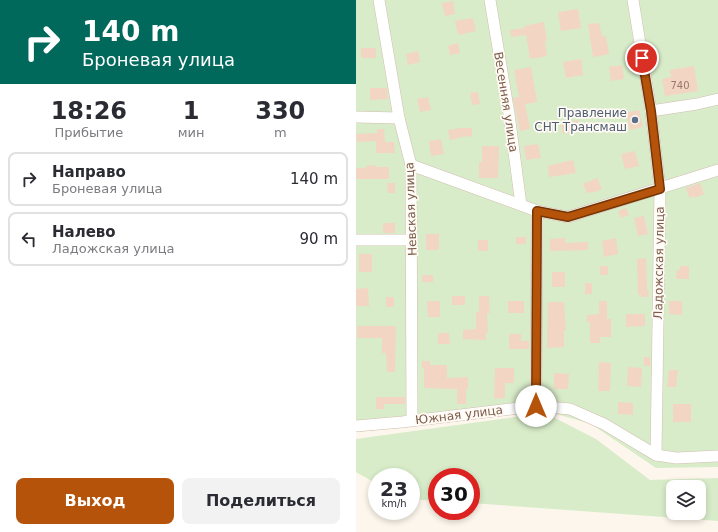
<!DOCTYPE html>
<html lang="ru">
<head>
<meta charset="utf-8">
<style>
  :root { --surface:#fff; --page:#f2f2f3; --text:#2b2b33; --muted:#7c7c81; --line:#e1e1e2; --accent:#b45309 }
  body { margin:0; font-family:"DejaVu Sans",sans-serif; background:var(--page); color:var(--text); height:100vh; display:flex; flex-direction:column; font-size:15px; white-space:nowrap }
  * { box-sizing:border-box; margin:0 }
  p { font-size:13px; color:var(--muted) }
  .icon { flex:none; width:22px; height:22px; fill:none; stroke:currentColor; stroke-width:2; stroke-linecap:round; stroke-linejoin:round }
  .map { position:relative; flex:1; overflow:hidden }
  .drawer { display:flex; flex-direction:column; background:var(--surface); width:356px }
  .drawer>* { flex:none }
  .banner { background:#00695c; color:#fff; overflow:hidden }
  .buttons { position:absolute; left:310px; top:480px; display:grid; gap:8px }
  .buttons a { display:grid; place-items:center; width:40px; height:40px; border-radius:8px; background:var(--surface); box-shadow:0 2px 6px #0003; font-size:20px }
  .speed { position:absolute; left:12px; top:468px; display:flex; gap:8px; font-size:20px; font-weight:700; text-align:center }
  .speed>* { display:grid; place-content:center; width:52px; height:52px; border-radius:50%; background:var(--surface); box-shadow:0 2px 6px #0003; line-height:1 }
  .speed small { font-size:10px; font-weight:400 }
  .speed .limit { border:6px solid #d22; background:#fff; color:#111 }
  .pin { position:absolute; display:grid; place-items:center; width:34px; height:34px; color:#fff; margin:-17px; border:2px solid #fff; border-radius:50%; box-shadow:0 1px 4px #0007 }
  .me { position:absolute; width:44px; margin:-22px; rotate:0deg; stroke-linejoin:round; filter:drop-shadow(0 0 3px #0008) }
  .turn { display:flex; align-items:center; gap:14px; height:84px; padding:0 16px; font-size:18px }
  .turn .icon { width:52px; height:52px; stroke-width:2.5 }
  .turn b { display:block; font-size:28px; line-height:34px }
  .eta { display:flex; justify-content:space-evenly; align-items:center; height:68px; text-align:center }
  .eta b { font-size:24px; font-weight:800; line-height:28px }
  .action { display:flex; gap:8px; margin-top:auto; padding:8px 16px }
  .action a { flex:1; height:46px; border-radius:8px; background:var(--accent); color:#fff; font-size:16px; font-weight:800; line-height:46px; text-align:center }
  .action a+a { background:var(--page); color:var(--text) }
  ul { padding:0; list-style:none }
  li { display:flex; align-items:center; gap:12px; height:54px; margin:0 8px 6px; padding:0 8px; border:2px solid var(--line); border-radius:8px }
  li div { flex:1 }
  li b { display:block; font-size:15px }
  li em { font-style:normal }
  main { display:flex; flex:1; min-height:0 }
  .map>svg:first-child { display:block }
  .green { fill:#d8ecc9; fill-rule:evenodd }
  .building { fill:#f3d5c3 }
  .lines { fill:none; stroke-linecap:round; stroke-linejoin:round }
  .minor-casing { stroke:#d1beb0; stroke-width:12 }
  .minor { stroke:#fff; stroke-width:11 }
  .route-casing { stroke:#753606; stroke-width:10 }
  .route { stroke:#b45309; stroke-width:7 }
  .service-dot { fill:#5c6f8a; stroke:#fffaf3; stroke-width:1.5 }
  .labels { text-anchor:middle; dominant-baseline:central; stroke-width:3.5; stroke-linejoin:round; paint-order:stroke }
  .number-label { font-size:10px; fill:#987a6a }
  .street-label { font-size:12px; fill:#7a5c4d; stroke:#fffaf3 }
  .service-label { font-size:12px; fill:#4e5e75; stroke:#fffaf3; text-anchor:end }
</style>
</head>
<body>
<main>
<section class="drawer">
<div class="banner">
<div class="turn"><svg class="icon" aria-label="right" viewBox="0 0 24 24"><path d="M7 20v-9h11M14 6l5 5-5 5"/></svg><div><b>140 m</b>Броневая улица</div></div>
</div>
<div class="eta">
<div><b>18:26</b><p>Прибытие</p></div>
<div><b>1</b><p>мин</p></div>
<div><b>330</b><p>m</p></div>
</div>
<ul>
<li><svg class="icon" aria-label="right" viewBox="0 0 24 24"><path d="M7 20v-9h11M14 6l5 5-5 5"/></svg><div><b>Направо</b><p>Броневая улица</p></div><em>140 m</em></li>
<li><svg class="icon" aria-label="left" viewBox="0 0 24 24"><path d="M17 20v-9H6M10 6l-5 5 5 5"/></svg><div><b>Налево</b><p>Ладожская улица</p></div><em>90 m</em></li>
</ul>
<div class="action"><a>Выход</a><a>Поделиться</a></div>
</section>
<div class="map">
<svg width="362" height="532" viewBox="0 0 362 532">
  <rect width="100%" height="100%" fill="#fdf6ec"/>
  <g class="green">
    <polygon points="0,0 362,0 362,467 300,468 235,424 197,413 177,411 54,427 0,432"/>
    <path d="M 189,413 L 240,439 L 294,480 L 362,478 L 362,521 L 115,503 L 115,477 L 81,477 L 81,501 L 55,499 L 55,477 L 21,477 L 21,484 L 0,472 L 0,439 ZM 317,487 L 343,487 L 343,513 L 317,513 Z"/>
  </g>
  <g class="building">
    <polygon points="97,1 99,14 89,16 86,3"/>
    <polygon points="222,9 225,28 205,31 202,12"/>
    <polygon points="117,18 120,31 102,35 99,21"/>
    <polygon points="188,22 191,41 189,41 191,56 174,59 170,35 155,37 154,30 169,28 168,26"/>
    <polygon points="243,23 246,37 250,36 253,54 237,57 232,24"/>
    <polygon points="102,43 104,53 94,55 92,46"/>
    <rect x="5" y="48" width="15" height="10"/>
    <polygon points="62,51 64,62 52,65 50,54"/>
    <polygon points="225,59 227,75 210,78 207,62"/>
    <polygon points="266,65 268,79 255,81 253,67"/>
    <polygon points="338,66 342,91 309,96 306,79 315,77 314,70"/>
    <polygon points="175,67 181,102 169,104 174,129 164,131 157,98 163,97 158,70"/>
    <polygon points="14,88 31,88 32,99 14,100"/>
    <polygon points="122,92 124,104 116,105 114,93"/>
    <polygon points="72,97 75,110 64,112 61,99"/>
    <polygon points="283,110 287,127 274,130 270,113"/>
    <polygon points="222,120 224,130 207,134 205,124"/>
    <polygon points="105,128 116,128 116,136 103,137 103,138 94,140 92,130"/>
    <polygon points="21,129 28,129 29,142 38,142 39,153 20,153 20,141 1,142 0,134 21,133"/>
    <polygon points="85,139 88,154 75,156 73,141"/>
    <polygon points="182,144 185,158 170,160 168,146"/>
    <polygon points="126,146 143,146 142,178 123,178 123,162 126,162"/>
    <polygon points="279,151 283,166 269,169 265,154"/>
    <polygon points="217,160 220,173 193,177 192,166"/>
    <polygon points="20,165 20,167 33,167 33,179 0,179 0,168 10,168 10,166"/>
    <polygon points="241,178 246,189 239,192 231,193 227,184"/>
    <polygon points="31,183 39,183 39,193 32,193"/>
    <polygon points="344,183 348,194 338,198 338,196 333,198 330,188"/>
    <polygon points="270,208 273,215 265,218 262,211"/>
    <polygon points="288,216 292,234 282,236 278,218"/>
    <rect x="27" y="223" width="12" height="10"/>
    <rect x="70" y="234" width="13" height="16"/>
    <rect x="160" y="237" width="10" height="7"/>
    <polygon points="209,238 209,243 232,242 232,250 194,251 194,239"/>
    <polygon points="260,238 262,254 248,257 246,241"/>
    <rect x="122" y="240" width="10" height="11"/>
    <rect x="3" y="254" width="13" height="18"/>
    <polygon points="290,258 291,290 292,290 293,297 285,297 285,295 282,295 281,259"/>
    <rect x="244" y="266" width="8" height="9"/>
    <polygon points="324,266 333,266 333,279 320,279 321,270 324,270"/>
    <rect x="196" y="272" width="13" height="15"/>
    <rect x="66" y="275" width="11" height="7"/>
    <rect x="229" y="283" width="7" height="11"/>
    <polygon points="12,288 13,306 0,306 0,289"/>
    <rect x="96" y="296" width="13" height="9"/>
    <polygon points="123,296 133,296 134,313 131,313 132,333 130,333 130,340 107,339 107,330 120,329 120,312 123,312"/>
    <rect x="30" y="297" width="8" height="10"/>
    <polygon points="71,301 84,301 84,317 72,317"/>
    <rect x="152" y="301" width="16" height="12"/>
    <polygon points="243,301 251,301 251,319 255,319 255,337 244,337 244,343 234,343 234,322 231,322 231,315 243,314"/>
    <polygon points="313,301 326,301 326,315 313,314"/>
    <polygon points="192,302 208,302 210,330 208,330 208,347 191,348"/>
    <polygon points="270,314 289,314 289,326 270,327"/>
    <polygon points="1,326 40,326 39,372 31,372 30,353 26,353 26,338 1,338"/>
    <polygon points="82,333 93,333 94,344 82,344"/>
    <polygon points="153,334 165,334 165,341 173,341 173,349 153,349"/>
    <rect x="288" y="357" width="6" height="9"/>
    <polygon points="66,361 74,361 74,365 91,365 91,378 112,377 112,389 110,389 110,404 101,404 101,389 68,388 68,368 66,368"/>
    <polygon points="243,362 255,363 254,391 242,391"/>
    <polygon points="272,367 286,368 285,387 271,386"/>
    <polygon points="139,368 158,368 158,383 149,383 149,398 138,399"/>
    <polygon points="313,370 322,370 320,387 311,387"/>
    <polygon points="198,373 213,374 212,389 198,389"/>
    <polygon points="20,397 49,397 49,404 28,404 28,409 20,409"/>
    <polygon points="262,402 277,403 277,415 262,414"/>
    <rect x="317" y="404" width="18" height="18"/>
  </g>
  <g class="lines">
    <g class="minor-casing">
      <g id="minor">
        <polyline points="23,0 43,118 55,165 56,420"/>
        <polyline points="134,0 153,114 165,205"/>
        <polyline points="277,0 295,111 304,189 300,455"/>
        <polyline points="295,111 341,104 362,99"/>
        <polyline points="0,117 43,118"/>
        <polyline points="55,165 181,211 212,217 362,170"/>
        <polyline points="0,240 56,240"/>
        <polyline points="180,406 181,211"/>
        <polyline points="0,426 46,422 180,406 214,409 248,424 300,455 320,458 362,456"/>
      </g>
    </g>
    <use href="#minor" class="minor"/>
  </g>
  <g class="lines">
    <g class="route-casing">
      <polyline id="route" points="180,406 181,211 212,217 304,189 295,111 286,58"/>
    </g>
    <use href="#route" class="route"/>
  </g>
  <circle class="service-dot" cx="279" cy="120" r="4"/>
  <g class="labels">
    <g class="number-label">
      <text x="324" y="85">740</text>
    </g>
    <g class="street-label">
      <text transform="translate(150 102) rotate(81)">Весенняя улица</text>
      <text transform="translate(55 209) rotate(-92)">Невская улица</text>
      <text transform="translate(303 263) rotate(-89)">Ладожская улица</text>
      <text transform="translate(103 415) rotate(-7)">Южная улица</text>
    </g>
    <g class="service-label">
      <text x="271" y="113">Правление<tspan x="271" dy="14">СНТ Трансмаш</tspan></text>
    </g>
  </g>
</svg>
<div class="buttons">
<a><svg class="icon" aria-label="layers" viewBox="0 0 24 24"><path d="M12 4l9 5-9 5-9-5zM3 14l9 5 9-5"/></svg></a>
</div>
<div class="speed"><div>23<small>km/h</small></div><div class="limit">30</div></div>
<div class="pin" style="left:286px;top:58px;background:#d93025"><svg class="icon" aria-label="arrive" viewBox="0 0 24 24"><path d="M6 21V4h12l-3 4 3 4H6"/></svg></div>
<svg class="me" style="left:180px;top:406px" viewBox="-20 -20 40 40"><circle r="19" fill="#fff"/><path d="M0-13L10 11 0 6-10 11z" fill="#b45309"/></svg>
</div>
</main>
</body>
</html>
